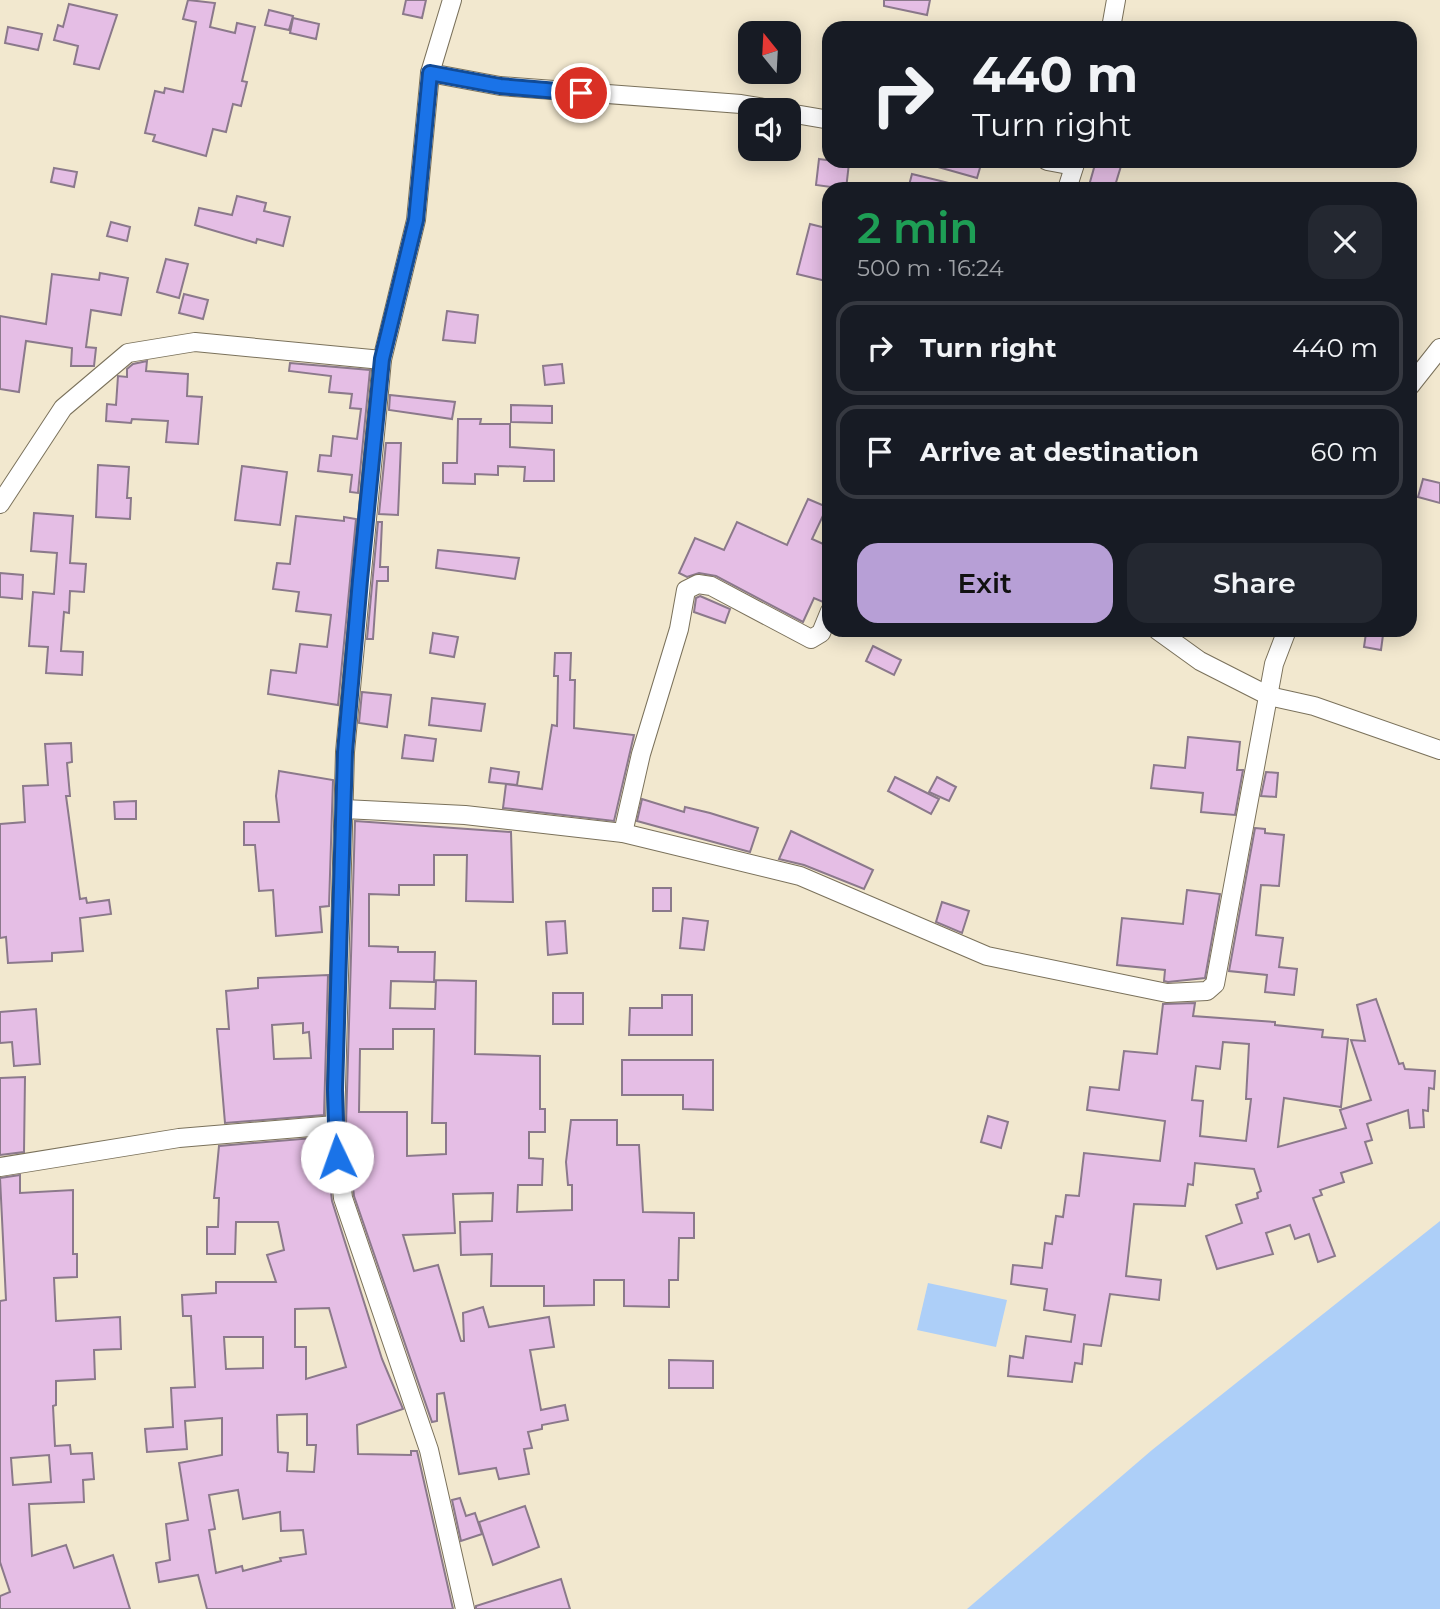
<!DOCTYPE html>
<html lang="en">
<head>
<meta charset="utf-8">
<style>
  :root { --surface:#171b24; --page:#242831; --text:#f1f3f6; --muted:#9ea1a6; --line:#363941; --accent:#b79fd6 }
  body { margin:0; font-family:Montserrat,sans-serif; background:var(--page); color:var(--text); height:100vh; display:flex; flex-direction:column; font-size:26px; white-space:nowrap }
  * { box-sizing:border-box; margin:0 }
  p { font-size:23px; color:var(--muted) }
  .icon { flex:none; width:38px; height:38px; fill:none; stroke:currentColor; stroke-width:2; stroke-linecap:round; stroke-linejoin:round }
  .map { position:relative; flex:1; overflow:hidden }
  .sheet { position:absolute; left:822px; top:182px; width:595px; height:455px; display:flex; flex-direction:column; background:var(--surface); border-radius:21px; box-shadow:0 4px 18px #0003 }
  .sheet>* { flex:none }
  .top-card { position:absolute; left:822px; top:21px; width:595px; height:147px; border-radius:21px; box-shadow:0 4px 18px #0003; background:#171b24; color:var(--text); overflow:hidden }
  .needle { width:46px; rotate:342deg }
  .buttons { position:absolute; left:738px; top:21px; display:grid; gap:14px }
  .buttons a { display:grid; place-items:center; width:63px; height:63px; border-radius:14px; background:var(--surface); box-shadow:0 4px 18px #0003; font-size:35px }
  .pin { position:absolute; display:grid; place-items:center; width:60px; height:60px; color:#fff; margin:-30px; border:4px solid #fff; border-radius:50%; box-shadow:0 2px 7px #0007 }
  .me { position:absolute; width:77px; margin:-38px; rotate:357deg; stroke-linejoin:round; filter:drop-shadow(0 0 5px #0008) }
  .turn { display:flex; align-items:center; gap:24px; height:147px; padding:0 35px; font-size:32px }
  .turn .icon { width:91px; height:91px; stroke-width:2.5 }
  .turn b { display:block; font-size:49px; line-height:60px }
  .round { display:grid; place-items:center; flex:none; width:74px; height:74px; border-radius:21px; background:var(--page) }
  .overview { display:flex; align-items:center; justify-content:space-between; height:119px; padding:0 35px }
  h1 { font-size:42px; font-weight:600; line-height:52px; color:#1e9e55 }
  .action { display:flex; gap:14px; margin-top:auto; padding:14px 35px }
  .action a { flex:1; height:80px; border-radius:21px; background:var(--accent); color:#111; font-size:28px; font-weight:600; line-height:80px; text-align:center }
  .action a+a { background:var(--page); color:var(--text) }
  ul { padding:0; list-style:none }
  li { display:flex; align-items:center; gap:21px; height:94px; margin:0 14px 10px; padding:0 21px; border:4px solid var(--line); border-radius:21px }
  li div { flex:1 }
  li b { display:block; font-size:26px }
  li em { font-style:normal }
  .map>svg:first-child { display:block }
  .water { fill:#adcff8 }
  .building { fill:#e5bee5; stroke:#8b798b; stroke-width:2; fill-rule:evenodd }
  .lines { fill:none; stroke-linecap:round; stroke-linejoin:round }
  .minor-casing { stroke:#7a715b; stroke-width:20 }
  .minor { stroke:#fff; stroke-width:18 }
  .route-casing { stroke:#114b97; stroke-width:18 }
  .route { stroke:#1a73e8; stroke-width:12 }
</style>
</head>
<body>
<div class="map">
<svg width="1440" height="1609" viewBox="0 0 1440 1609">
  <rect width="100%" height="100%" fill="#f2e8cf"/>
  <g class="water">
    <polygon points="1440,1221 1440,1609 967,1609 1152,1450"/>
    <polygon points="928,1283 1007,1300 996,1347 917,1330"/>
  </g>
  <g class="building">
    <polygon points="188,0 215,3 210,27 235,33 237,23 255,27 242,81 247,82 241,106 233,104 226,132 213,129 206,156 153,141 155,135 145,133 155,91 164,93 165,88 183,92 196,22 183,19"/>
    <polygon points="406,0 426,0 422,18 403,14"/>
    <polygon points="884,0 930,0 927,15 884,6"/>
    <polygon points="69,4 117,15 99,69 74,64 78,46 54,40 58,25 63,27"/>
    <polygon points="269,10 293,16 289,30 265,25"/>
    <polygon points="293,18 319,24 316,39 290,33"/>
    <polygon points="8,27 42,34 38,50 5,43"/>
    <polygon points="819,159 849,163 846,189 816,185"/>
    <polygon points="932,161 982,161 977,178 931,165"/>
    <polygon points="1096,161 1121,166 1114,189 1088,189"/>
    <polygon points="54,168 77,172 74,187 51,182"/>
    <polygon points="912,174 953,184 952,189 908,189"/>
    <polygon points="237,196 266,203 264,211 290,217 283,246 257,239 256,243 195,225 199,208 232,215"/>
    <polygon points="111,222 130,227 127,241 107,236"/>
    <polygon points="810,224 830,229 830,268 826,281 797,274"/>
    <polygon points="166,259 188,264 179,298 157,292"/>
    <polygon points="100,273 128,278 121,315 91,310 86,347 96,348 94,366 71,366 72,348 26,341 19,392 0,389 0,316 46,324 52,274 99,280"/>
    <polygon points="184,294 208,300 203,319 179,313"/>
    <polygon points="447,311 478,315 475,343 443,340"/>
    <polygon points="147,361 146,371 188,374 187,396 202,397 198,444 166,442 168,421 132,419 131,423 106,421 107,404 116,405 118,376 127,377 127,369 133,364"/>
    <polygon points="290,363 370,370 358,493 350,492 352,475 318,471 320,455 331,456 333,436 357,439 361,409 350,408 352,394 329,392 331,376 289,371"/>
    <polygon points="562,364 564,383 545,385 543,366"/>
    <polygon points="390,395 455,402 452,419 389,410"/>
    <polygon points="511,405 552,406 552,423 511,422"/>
    <polygon points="458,419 481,419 480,424 510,424 510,447 554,450 554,481 524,481 525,467 498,466 498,475 475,474 475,484 443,483 443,463 457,463"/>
    <polygon points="386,443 401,443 398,515 379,514"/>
    <polygon points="98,465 129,467 127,498 131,498 130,519 96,517"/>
    <polygon points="242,466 287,472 280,525 235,520"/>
    <polygon points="1423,479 1440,483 1440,503 1418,497"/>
    <polygon points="808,499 827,507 812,539 830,547 830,600 823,602 814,598 803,622 716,576 699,573 687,577 679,573 695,538 724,550 737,522 787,545"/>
    <polygon points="34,513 73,516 70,563 86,564 84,592 70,591 69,613 64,612 61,651 83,652 82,675 46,673 48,647 29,646 33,592 54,594 57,553 31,551"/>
    <polygon points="296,516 344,521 344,517 356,519 338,705 268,694 271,670 296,673 300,644 327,647 331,615 296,611 299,592 273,589 277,563 290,564"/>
    <polygon points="378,522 382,522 380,567 388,567 388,581 377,581 373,639 367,639"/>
    <polygon points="438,550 519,558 515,579 436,568"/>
    <polygon points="0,573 23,575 22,599 0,597"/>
    <polygon points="700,596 730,609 725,623 694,612 696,598"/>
    <polygon points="433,633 458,637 454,657 430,653"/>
    <polygon points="1366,633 1383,635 1381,650 1364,647"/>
    <polygon points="873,646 901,660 894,675 866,661"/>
    <polygon points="555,653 571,653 570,680 575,680 574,728 634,735 614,821 503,808 506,784 542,789 552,725 557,726 558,676 554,676"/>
    <polygon points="362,692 391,695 387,727 359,723"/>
    <polygon points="432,698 485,704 481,731 429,725"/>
    <polygon points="405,735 436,739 433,761 402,758"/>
    <polygon points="1188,737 1240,742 1237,770 1243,770 1235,815 1201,812 1203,793 1151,788 1154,765 1185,768"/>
    <polygon points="71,743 72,762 67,763 70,796 66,796 80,899 86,898 87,903 109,900 111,914 80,918 83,951 52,953 52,961 8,963 6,937 0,938 0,824 25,822 23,786 48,785 45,744"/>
    <polygon points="491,768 519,772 517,785 489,782"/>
    <polygon points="279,771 333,780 329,906 320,907 322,932 276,936 273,890 259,891 255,845 244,845 244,822 279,822 276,796"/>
    <polygon points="1266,772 1278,773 1276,797 1261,796"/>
    <polygon points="895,777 939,799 931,814 888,791"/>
    <polygon points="937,777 956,787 949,801 929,792"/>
    <polygon points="642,799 684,812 685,807 710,813 758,828 750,852 637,821"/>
    <polygon points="136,801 136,819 115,819 114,802"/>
    <path d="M 355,821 L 511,832 L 513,902 L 466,901 L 467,855 L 434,855 L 434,885 L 399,885 L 399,895 L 369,894 L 369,946 L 398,947 L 398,952 L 435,952 L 434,982 L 391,981 L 390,1008 L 435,1009 L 436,980 L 476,981 L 475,1054 L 540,1056 L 540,1109 L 545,1109 L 545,1132 L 529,1132 L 529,1158 L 543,1159 L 542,1185 L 518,1185 L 517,1212 L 572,1210 L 572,1185 L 568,1185 L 566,1162 L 571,1120 L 617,1120 L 617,1145 L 639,1145 L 643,1212 L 694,1213 L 694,1238 L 679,1238 L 678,1280 L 669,1280 L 669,1307 L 624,1306 L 624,1280 L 594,1280 L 594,1305 L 544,1306 L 544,1286 L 491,1286 L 492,1254 L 461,1255 L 460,1222 L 492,1221 L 493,1193 L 453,1194 L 455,1233 L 403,1235 L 414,1271 L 438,1265 L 461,1341 L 464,1341 L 463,1313 L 483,1307 L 489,1327 L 549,1317 L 554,1347 L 530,1350 L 541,1410 L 565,1405 L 568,1420 L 542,1425 L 542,1429 L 528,1432 L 532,1448 L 524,1449 L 529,1474 L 499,1479 L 496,1468 L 459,1474 L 444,1393 L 437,1394 L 437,1421 L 432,1422 L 354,1196 L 346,1125 ZM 393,1029 L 434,1029 L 432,1123 L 446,1123 L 446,1154 L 407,1156 L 407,1112 L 359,1112 L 360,1049 L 393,1049 Z"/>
    <polygon points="1255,828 1265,829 1265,833 1284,835 1279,886 1261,885 1256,935 1283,938 1279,967 1297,969 1294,995 1265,992 1267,975 1229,971"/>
    <polygon points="791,831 873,870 864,889 804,865 779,859"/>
    <rect x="653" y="888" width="18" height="23"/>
    <polygon points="1187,890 1220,894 1205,978 1168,982 1164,981 1165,970 1117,965 1122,918 1183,924"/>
    <polygon points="942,902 969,911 962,933 936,922"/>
    <polygon points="683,918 708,921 704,950 680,948"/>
    <polygon points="565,921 567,953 548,955 546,922"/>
    <path d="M 328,975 L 324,1115 L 225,1123 L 217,1029 L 229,1029 L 226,991 L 258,988 L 258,978 ZM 303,1023 L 303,1033 L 309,1032 L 311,1058 L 274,1059 L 272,1025 Z"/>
    <rect x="553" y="993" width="30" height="31"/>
    <polygon points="662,995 692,995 692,1035 629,1035 630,1008 662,1008"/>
    <path d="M 1376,999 L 1399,1064 L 1403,1063 L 1405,1069 L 1435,1071 L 1434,1089 L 1429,1088 L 1428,1111 L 1423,1110 L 1424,1127 L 1410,1128 L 1408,1110 L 1367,1124 L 1372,1140 L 1365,1142 L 1372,1163 L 1341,1173 L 1344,1182 L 1320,1190 L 1322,1195 L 1313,1198 L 1335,1256 L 1318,1262 L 1309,1234 L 1295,1239 L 1290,1225 L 1266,1233 L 1273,1254 L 1217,1269 L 1206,1236 L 1242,1223 L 1236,1205 L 1258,1198 L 1257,1193 L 1261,1191 L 1254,1169 L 1195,1163 L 1193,1185 L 1188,1184 L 1185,1206 L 1134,1204 L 1126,1276 L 1161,1280 L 1159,1300 L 1110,1294 L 1101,1346 L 1084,1344 L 1082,1364 L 1075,1363 L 1072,1382 L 1008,1376 L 1010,1356 L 1023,1358 L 1026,1336 L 1071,1342 L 1075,1315 L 1044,1310 L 1047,1289 L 1011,1284 L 1013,1265 L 1042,1268 L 1045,1243 L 1052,1244 L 1056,1216 L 1063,1217 L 1066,1195 L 1079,1196 L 1084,1153 L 1160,1161 L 1165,1121 L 1087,1110 L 1090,1087 L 1119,1090 L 1124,1051 L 1157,1054 L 1163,1004 L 1195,1003 L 1193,1016 L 1275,1022 L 1275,1025 L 1323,1030 L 1322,1037 L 1348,1039 L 1341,1107 L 1284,1098 L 1278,1147 L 1346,1128 L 1340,1110 L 1371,1100 L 1351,1040 L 1365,1041 L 1357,1005 ZM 1223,1042 L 1249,1044 L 1246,1099 L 1251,1099 L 1246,1141 L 1200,1136 L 1203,1101 L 1192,1100 L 1196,1066 L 1220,1069 Z"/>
    <polygon points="36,1009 40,1064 14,1066 12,1042 0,1043 0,1012"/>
    <polygon points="622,1060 713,1060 713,1110 683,1109 683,1095 622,1095"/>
    <polygon points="25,1077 24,1152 0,1155 0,1078"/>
    <polygon points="988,1116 1008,1122 1001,1148 981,1142"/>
    <path d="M 325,1137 L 332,1201 L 382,1359 L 403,1409 L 357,1425 L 358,1454 L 411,1455 L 411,1451 L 417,1451 L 453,1609 L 207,1609 L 198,1575 L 159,1582 L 156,1563 L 170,1560 L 166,1524 L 188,1520 L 179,1463 L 222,1455 L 222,1418 L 185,1421 L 187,1449 L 147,1452 L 145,1429 L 173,1427 L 171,1388 L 195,1387 L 191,1316 L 183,1316 L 182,1295 L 216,1293 L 216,1282 L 276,1282 L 267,1255 L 284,1250 L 278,1222 L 236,1222 L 235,1254 L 207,1254 L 207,1227 L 218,1227 L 219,1198 L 214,1198 L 219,1146 ZM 329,1308 L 346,1367 L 306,1379 L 306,1347 L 295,1347 L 295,1309 ZM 224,1337 L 263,1337 L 263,1368 L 226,1369 ZM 307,1414 L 307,1445 L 316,1445 L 314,1472 L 287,1471 L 288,1453 L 278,1452 L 277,1415 ZM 238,1490 L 243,1519 L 280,1512 L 281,1531 L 303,1530 L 306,1554 L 280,1558 L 281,1561 L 243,1571 L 242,1566 L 216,1573 L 209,1530 L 215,1529 L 209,1495 Z"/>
    <path d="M 20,1175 L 20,1193 L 73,1190 L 73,1254 L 77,1254 L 77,1277 L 54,1278 L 56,1321 L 120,1317 L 121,1349 L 94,1350 L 95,1379 L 56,1381 L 56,1405 L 53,1406 L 55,1446 L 70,1445 L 71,1454 L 92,1453 L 94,1479 L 83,1480 L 84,1502 L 29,1504 L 32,1556 L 66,1545 L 74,1568 L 113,1555 L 130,1609 L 0,1609 L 0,1596 L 10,1592 L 0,1562 L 0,1301 L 6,1300 L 0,1178 ZM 49,1455 L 51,1482 L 13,1485 L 11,1458 Z"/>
    <polygon points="669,1360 713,1361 713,1388 669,1388"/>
    <polygon points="460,1498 466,1516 475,1513 482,1534 461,1541 452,1500"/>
    <polygon points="525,1506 539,1547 493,1565 479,1522"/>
    <polygon points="561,1579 570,1609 476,1609 476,1606"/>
  </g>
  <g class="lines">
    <g class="minor-casing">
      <g id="minor">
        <polyline points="452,0 430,73 416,220 382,360 345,752 335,1125 343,1198 429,1450 465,1609"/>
        <polyline points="1111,28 1116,0"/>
        <polyline points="430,73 500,86 741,104 776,110"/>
        <polyline points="789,113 830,120"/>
        <polyline points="1047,161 1074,166"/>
        <polyline points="1067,189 1076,161"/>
        <polyline points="1410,386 1440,348"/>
        <polyline points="0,504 63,408 128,353 195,342 382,360"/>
        <polyline points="1157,630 1200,661 1269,696 1314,706 1440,750"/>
        <polyline points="344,809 465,815 623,833 800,876 987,956 1167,993 1207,991 1215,984 1274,664 1287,630"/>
        <polyline points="623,833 641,754 679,629 686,590 698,584 711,586 811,639 821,633 830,611"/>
        <polyline points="0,1167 179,1138 335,1125"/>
      </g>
    </g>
    <use href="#minor" class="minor"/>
  </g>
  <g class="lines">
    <g class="route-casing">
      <polyline id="route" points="337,1157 335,1090 345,752 360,580 382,359 416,220 430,73 500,86 581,93"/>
    </g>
    <use href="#route" class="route"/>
  </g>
</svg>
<div class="buttons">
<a><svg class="needle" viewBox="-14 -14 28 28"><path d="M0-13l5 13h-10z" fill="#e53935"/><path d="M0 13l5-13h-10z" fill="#9ea1a6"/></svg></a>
<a><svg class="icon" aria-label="sound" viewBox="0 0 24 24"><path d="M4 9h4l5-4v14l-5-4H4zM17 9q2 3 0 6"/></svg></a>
</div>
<div class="pin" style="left:581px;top:93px;background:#d93025"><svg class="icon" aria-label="arrive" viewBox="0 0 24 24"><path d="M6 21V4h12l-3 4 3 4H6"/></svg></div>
<svg class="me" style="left:337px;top:1157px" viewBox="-20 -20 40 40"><circle r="19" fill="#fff"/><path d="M0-13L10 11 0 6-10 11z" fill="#1a73e8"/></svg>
<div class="top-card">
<div class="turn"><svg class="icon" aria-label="right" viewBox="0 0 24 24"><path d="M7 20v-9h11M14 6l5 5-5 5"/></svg><div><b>440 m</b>Turn right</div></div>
</div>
<section class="sheet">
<div class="overview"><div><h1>2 min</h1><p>500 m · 16:24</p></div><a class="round"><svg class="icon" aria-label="close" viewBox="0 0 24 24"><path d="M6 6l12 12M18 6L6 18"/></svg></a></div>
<ul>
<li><svg class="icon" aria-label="right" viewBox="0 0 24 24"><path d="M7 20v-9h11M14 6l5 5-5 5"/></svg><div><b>Turn right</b></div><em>440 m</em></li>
<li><svg class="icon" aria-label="arrive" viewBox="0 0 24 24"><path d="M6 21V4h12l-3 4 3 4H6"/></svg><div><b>Arrive at destination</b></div><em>60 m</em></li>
</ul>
<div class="action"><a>Exit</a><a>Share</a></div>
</section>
</div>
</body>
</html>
